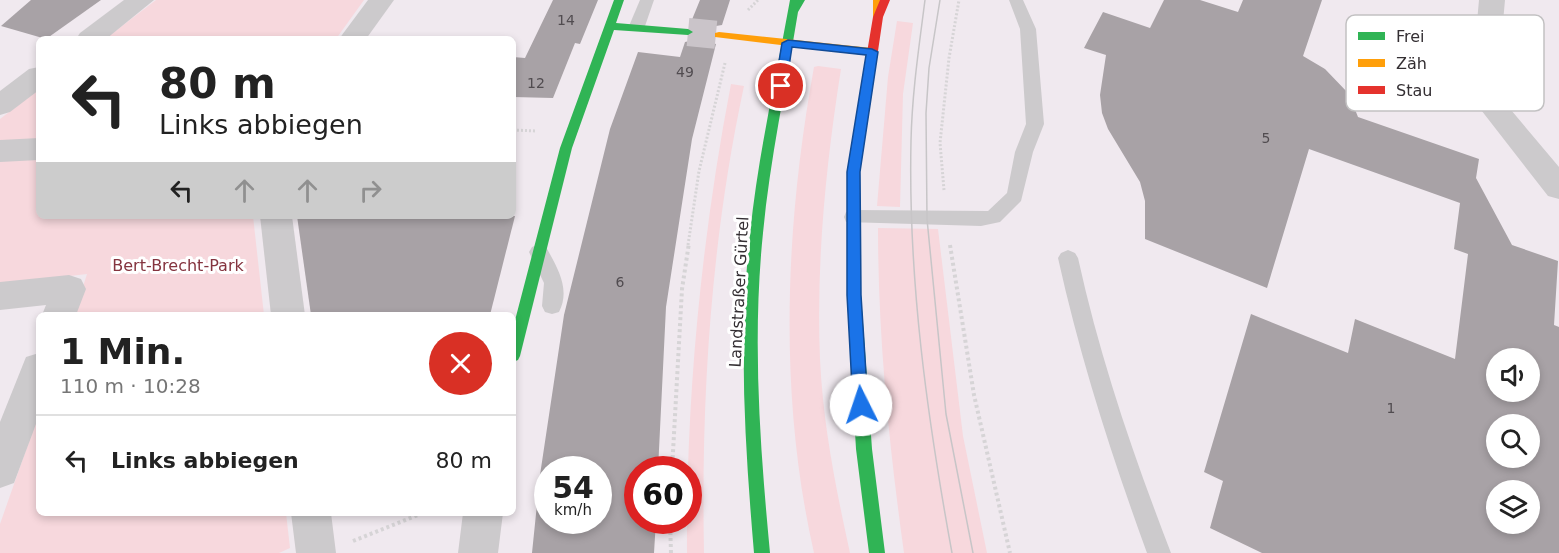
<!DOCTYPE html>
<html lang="de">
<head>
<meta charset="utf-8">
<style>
  :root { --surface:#fff; --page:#f2f2f2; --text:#222; --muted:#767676; --line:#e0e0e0 }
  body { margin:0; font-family:"DejaVu Sans",sans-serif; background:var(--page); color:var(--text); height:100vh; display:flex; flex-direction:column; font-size:22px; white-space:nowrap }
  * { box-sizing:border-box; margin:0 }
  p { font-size:20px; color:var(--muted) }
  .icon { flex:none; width:33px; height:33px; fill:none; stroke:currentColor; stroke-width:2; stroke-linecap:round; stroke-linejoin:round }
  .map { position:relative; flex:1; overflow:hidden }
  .panel { position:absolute; left:36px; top:312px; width:480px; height:204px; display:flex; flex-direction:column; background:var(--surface); border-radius:9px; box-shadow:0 3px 9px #0003 }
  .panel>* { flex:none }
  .banner { position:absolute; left:36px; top:36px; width:480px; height:183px; border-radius:9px; box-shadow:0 3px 9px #0003; background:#fff; color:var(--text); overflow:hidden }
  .fabs { position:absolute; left:1486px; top:348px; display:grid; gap:12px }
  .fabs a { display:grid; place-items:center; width:54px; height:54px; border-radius:50%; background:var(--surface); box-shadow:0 3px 9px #0003; font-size:30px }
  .speed { position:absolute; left:534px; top:456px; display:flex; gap:12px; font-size:30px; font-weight:700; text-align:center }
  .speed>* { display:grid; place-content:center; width:78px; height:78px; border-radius:50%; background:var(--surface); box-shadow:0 3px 9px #0003; line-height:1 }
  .speed small { font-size:15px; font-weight:400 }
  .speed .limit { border:9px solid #d22; background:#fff; color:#111 }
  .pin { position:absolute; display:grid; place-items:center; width:51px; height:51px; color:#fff; margin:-26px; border:3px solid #fff; border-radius:50%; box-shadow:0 2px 6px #0007 }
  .me { position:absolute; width:66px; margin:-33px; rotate:356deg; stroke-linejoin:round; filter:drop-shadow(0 0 4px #0008) }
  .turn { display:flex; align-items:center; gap:21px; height:126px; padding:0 24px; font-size:27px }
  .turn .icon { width:78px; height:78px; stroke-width:2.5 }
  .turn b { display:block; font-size:42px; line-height:51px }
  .lanes { display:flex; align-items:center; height:57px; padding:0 24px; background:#0003; justify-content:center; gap:30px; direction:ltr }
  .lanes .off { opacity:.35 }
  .round { display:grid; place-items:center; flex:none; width:63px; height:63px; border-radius:32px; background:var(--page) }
  .headline { display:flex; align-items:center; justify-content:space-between; height:102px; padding:0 24px }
  h1 { font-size:36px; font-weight:700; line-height:45px }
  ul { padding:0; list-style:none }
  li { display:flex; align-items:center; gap:18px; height:90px; padding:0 24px; border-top:2px solid var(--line) }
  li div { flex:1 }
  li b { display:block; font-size:22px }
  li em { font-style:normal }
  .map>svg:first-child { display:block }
  .green { fill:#f7d8dd }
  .building { fill:#a8a2a6; fill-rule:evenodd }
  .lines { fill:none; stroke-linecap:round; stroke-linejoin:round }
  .secondary-tunnel { stroke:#cac4c9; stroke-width:28; stroke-dasharray:28 14; stroke-linecap:butt }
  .path-far1 { stroke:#d6d4d6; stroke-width:3; stroke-dasharray:2 2; stroke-linecap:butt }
  .path { stroke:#d6d4d6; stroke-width:4; stroke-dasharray:3 3; stroke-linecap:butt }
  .lane { fill:#cccacc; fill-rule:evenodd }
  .street { fill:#cccacc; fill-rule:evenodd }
  .fast { fill:#30b455; fill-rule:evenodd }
  .slow { fill:#ff9f0a; fill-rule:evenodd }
  .jam { fill:#e5322d; fill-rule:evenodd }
  .tram { stroke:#c7c5c7; stroke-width:1.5 }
  .route { fill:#1a73e8; stroke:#114b97; stroke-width:1.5 }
  .labels { text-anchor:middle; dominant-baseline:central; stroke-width:6; stroke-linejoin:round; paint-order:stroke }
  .number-label { font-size:14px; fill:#514c50 }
  .park-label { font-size:16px; fill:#84343f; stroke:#fff }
  .street-label { font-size:16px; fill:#342f33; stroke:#fff }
  .key { fill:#fff; stroke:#c2c1c2; stroke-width:1.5 }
  .key-label { font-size:16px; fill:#342f33 }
</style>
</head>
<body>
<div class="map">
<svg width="1559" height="553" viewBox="0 0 1559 553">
  <rect width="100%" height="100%" fill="#f0e9ef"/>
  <g class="green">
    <polygon points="156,0 364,0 336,39 105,39"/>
    <polygon points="897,21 913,23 903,94 900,207 877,206 888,77"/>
    <path d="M 818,66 L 841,69 C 826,164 816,262 820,359 C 823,425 836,489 850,553 L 814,553 C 778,394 785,227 814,67 Z"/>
    <path d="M 731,84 L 744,86 C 711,240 701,396 704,553 L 687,553 C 686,399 701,240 731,84 Z"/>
    <polygon points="39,89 39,216 253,216 264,315 74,315 87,274 0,284 0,119"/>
    <path d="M 878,228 L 938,229 L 963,436 L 987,553 L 904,553 C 889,445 878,337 878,228 Z"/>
    <polygon points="39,413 39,513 286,513 290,548 279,553 0,553 0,524"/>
  </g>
  <g class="building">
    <polygon points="31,0 101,0 46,39 1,26"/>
    <polygon points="553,0 598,0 580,44 575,43 553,98 513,97 513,57 525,58"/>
    <path d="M 700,0 L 730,0 L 722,25 L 710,27 L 704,34 L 708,42 L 716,44 L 692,139 L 666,307 L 658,470 L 638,470 L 638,520 L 656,520 L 654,553 L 532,553 L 540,475 L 564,315 L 610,129 L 638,52 L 680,57 L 685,42 L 699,39 L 703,31 L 699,25 L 691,22 ZM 548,470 L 598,470 L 598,520 L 548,520 Z"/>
    <path d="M 1164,0 L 1200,0 L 1238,12 L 1243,0 L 1322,0 L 1303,56 L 1325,69 L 1349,94 L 1358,117 L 1479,159 L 1476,178 L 1512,245 L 1558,261 L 1554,325 L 1559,327 L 1559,553 L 1262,553 L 1210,528 L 1223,481 L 1204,472 L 1251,314 L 1348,353 L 1355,319 L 1455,359 L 1468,254 L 1454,249 L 1460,203 L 1309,149 L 1267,288 L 1145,239 L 1145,201 L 1140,182 L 1108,129 L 1102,113 L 1100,95 L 1106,55 L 1084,48 L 1103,12 L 1150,28 ZM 1497,358 L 1530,358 L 1530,392 L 1497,392 ZM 1497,424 L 1530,424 L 1530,458 L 1497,458 ZM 1497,490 L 1530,490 L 1530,524 L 1497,524 Z"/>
    <polygon points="297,216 515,216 490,315 311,315"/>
  </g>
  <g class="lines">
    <polyline class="secondary-tunnel" points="688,32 719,35"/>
    <g class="path-far1">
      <polyline points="748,10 758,0"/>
      <polyline points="513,130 537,131"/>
      <polyline points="944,190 940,143 949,58 959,0"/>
      <polyline points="688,245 699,171 725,63"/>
    </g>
    <g class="path">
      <polyline points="950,245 974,395 1010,553"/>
      <polyline points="672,470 682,289 689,243"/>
      <polyline points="670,520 671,553"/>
      <polyline points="353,541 423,513"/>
    </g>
    <g class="lane">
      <polygon points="640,0 654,0 645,26 637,31 629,26"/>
      <polygon points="1009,0 1023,0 1036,29 1044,124 1033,152 1021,201 1000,222 981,226 846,222 844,217 846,212 853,210 988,211 1007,193 1015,152 1026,124 1020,29"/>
      <polygon points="1431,33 1437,34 1498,102 1500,106 1498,110 1486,110 1425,42 1423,38 1425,34"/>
      <path d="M 539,244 L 546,247 C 557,267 571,289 559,312 L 552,314 L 545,312 L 542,306 L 544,283 L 529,252 L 532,247 Z"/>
      <path d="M 1068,250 L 1075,253 L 1078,258 C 1101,362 1133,454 1171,553 L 1147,553 C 1111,454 1081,361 1058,258 L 1061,253 Z"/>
    </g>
    <g class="street">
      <polygon points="124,0 154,0 106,39 76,39 80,33"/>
      <polygon points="368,0 394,0 366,39 339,39"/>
      <polygon points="1479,0 1505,0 1501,44 1506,104 1559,167 1559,199 1548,196 1478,106 1475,44"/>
      <polygon points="39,67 39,90 10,112 0,115 0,91 29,69"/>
      <polygon points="39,138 39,160 0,162 0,140"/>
      <polygon points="260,216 292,216 305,315 271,315"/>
      <polygon points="69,275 81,279 86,289 76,315 42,315 46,305 0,310 0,282"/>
      <polygon points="39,353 39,416 14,483 0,488 0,422 26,357"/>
      <polygon points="291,513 331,513 336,553 296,553"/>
      <polygon points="463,513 503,513 498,553 458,553"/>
    </g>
    <g class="fast">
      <polygon points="614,0 624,0 616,23 688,29 693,32 688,35 614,30 572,148 520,356 518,360 513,362 513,328 560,148"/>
      <path d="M 790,0 L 805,0 L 798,12 C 786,86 770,159 763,233 C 752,340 760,447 770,553 L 754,553 C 745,447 738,340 750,234 C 758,155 776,78 790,0 Z"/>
      <polygon points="863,108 869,112 859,172 861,295 872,449 885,553 869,553 856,449 847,295 847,172 857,112"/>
    </g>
    <g class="slow">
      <polygon points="873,0 883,0 882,19 878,20 873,17"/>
      <polygon points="719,32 872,48 877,52 872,56 715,37 715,33"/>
    </g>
    <polygon class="jam" points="880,0 890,0 883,17 869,112 863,116 857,112 873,17"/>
    <g class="tram">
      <path d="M 925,0 C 919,47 912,93 911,141 C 908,280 927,416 952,553"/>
      <polyline points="940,0 929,68 926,113 927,219 946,414 973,553"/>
    </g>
  </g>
  <polygon class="route" points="788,40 872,49 878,52 860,172 861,295 868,405 861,412 853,405 847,295 847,172 866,55 792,47 786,86 781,90 775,86 782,43"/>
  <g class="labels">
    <g class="number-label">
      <text x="566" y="20">14</text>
      <text x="685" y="72">49</text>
      <text x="536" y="83">12</text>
      <text x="1266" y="138">5</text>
      <text x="620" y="282">6</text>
      <text x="1391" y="408">1</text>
    </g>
    <g class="park-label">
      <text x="178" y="265">Bert-Brecht-Park</text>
    </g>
    <g class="street-label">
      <text transform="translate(739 292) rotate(-87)">Landstraßer Gürtel</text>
    </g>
  </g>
  <rect x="1346" y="15" width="198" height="96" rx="9" class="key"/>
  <rect x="1358" y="32" width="27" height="8" fill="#30b455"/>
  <rect x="1358" y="59" width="27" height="8" fill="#ff9f0a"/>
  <rect x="1358" y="86" width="27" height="8" fill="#e5322d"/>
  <g class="key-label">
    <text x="1396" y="42">Frei</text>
    <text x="1396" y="69">Zäh</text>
    <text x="1396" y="96">Stau</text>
  </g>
</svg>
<div class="fabs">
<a><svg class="icon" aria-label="sound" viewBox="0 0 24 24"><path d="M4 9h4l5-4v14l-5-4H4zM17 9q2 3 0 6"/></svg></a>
<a><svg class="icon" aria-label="search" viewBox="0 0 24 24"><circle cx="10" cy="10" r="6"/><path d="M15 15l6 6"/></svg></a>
<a><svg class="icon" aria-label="layers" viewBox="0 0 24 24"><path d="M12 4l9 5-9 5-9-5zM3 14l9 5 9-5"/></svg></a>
</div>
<div class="speed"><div>54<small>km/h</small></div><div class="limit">60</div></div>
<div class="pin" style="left:781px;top:86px;background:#d93025"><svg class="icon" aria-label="arrive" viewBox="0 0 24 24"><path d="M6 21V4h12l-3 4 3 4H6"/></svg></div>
<svg class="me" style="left:861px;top:405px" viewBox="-20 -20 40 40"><circle r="19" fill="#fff"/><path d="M0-13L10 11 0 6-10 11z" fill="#1a73e8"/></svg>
<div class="banner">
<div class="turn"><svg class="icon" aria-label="left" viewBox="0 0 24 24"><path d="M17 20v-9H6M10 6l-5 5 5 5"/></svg><div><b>80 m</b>Links abbiegen</div></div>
<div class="lanes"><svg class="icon" aria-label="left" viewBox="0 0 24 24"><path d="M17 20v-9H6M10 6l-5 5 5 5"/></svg><svg class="icon off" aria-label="ahead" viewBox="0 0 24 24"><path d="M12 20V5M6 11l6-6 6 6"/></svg><svg class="icon off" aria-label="ahead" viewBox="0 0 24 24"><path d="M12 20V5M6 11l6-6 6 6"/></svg><svg class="icon off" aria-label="right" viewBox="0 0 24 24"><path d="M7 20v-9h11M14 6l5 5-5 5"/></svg></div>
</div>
<section class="panel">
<div class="headline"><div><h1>1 Min.</h1><p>110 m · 10:28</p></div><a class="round" style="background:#d93025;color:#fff"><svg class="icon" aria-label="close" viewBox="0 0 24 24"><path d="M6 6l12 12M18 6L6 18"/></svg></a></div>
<ul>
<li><svg class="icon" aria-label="left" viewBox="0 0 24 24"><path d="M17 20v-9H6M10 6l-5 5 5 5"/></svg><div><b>Links abbiegen</b></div><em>80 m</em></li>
</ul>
</section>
</div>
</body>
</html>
